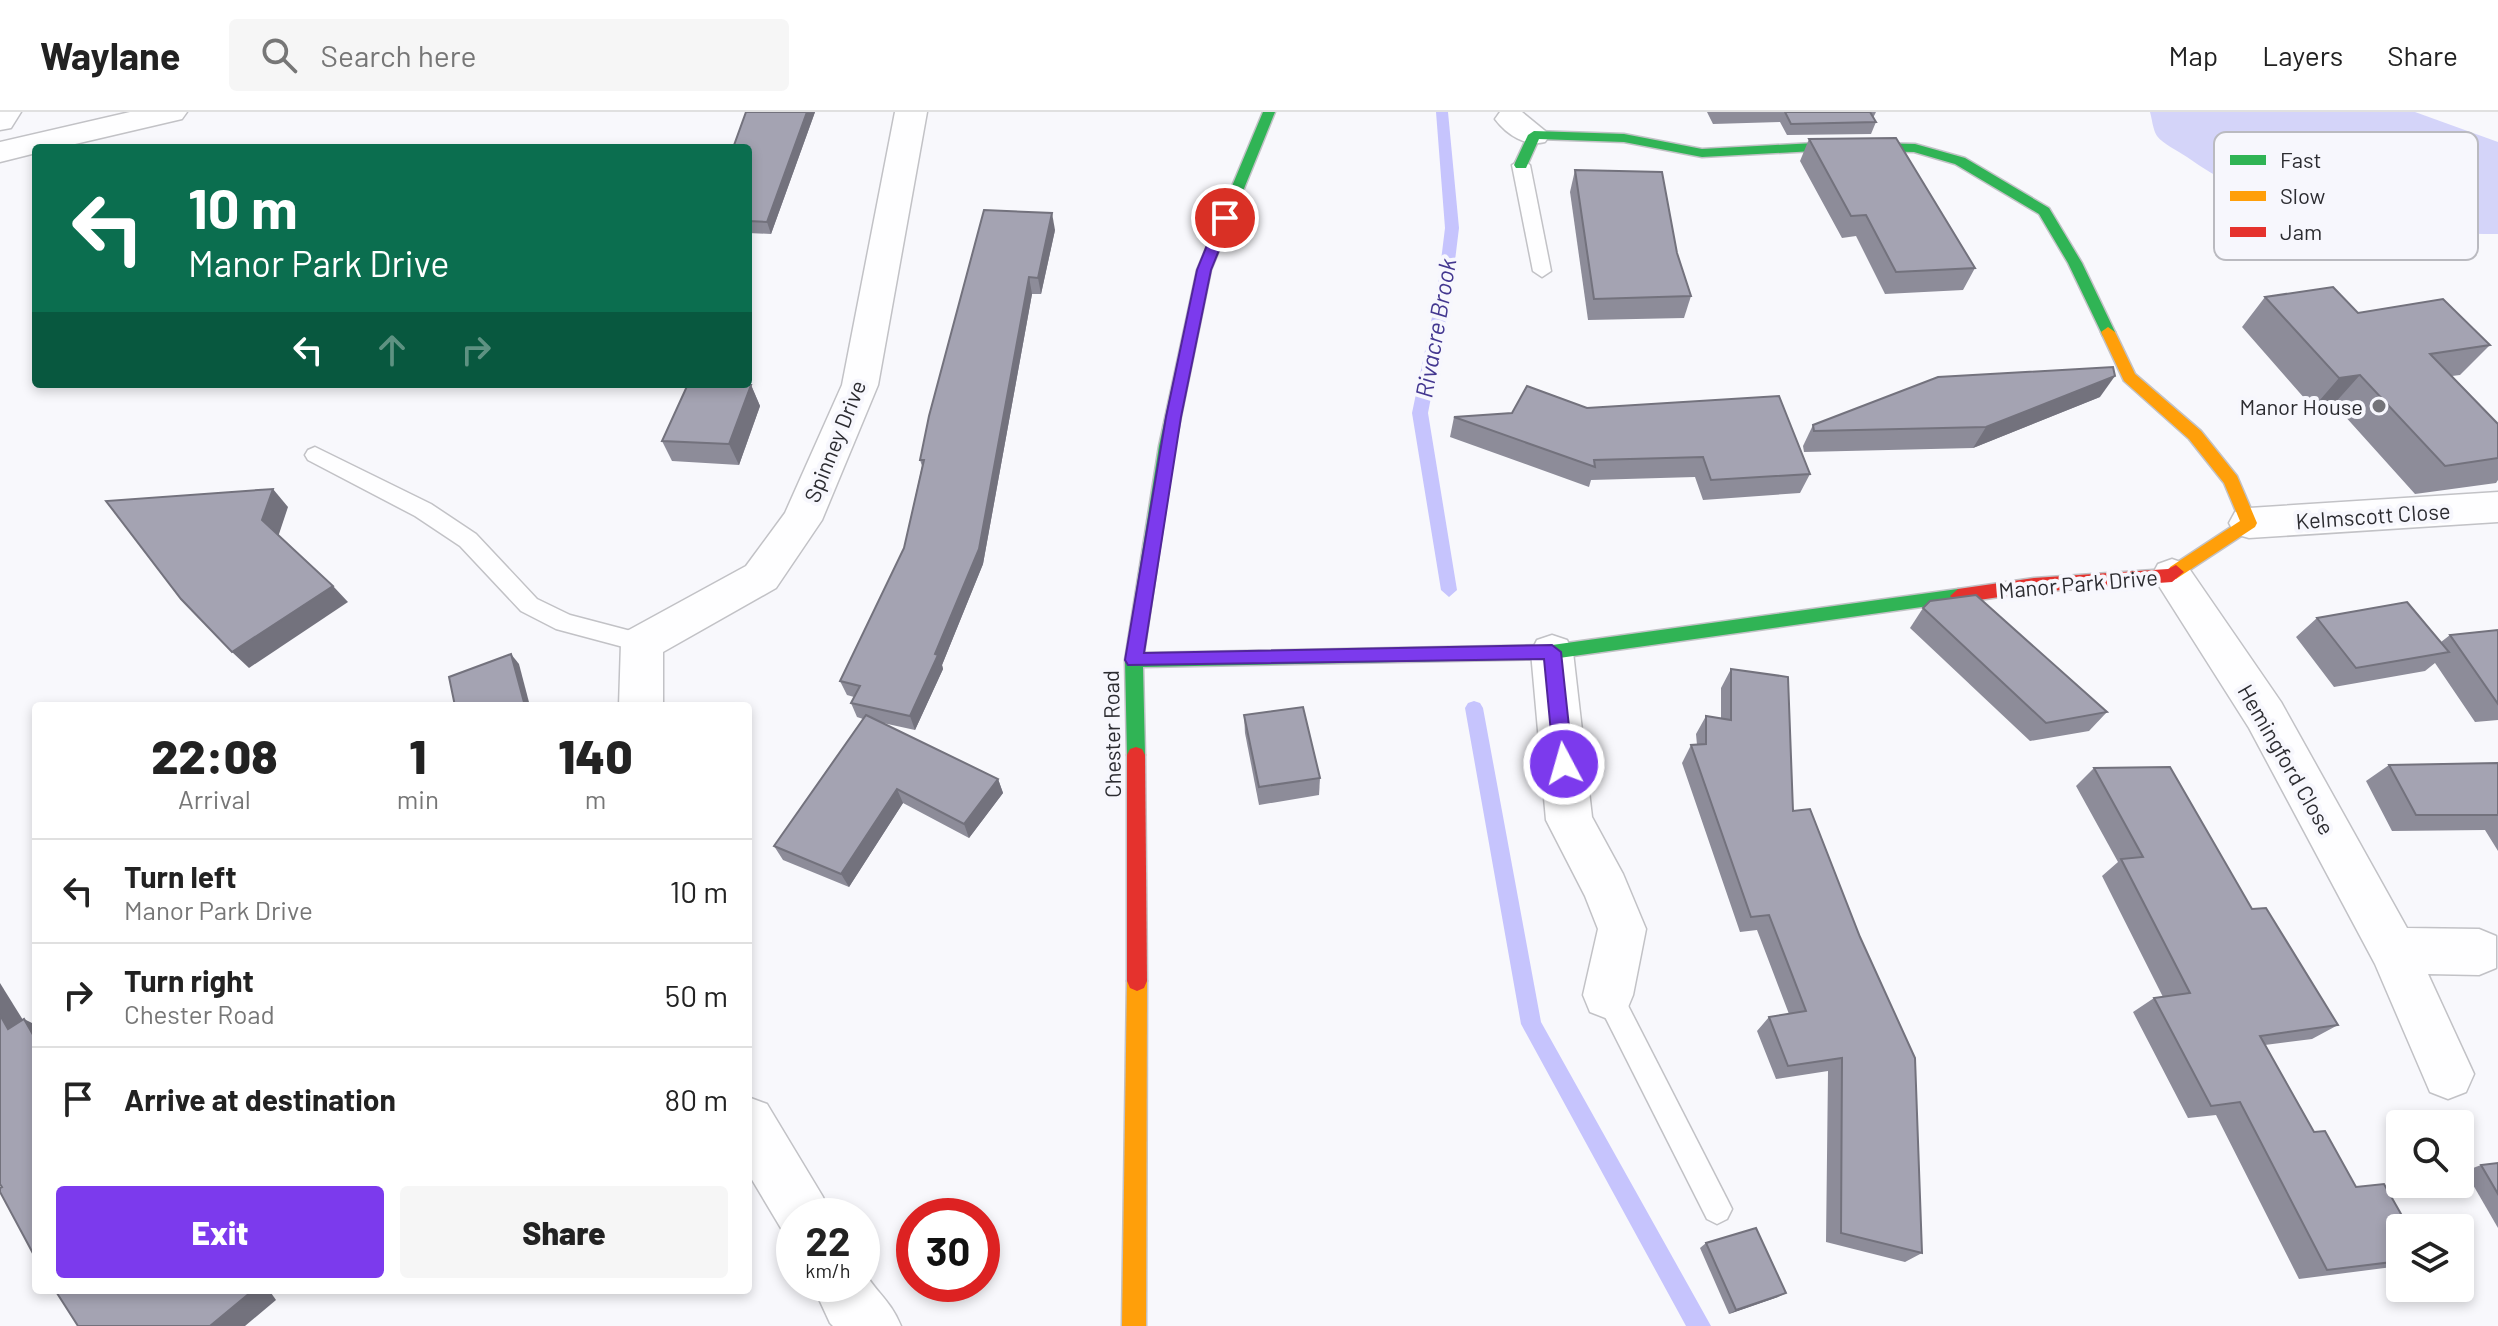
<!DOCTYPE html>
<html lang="en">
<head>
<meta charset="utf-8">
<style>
  :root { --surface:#fff; --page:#f6f6f6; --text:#222; --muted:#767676; --line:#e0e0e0; --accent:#7c3aed }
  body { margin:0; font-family:Barlow,sans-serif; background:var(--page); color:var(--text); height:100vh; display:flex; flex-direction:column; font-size:30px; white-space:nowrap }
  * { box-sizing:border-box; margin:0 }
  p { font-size:26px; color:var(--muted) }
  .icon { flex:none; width:44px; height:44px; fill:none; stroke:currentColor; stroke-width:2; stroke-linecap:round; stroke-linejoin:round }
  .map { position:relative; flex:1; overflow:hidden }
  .side { position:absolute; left:32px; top:590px; width:720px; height:592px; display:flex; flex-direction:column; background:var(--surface); border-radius:8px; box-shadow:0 4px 12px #0003 }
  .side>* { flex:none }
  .top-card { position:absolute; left:32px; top:32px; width:720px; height:244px; border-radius:8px; box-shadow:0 4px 12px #0003; background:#0b6e4f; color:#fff; overflow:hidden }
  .controls { position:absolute; left:2386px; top:998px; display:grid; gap:16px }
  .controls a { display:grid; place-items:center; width:88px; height:88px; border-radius:8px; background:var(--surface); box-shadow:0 4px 12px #0003; font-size:40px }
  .speed { position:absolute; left:776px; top:1086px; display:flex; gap:16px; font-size:40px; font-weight:700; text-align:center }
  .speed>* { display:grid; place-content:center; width:104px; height:104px; border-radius:50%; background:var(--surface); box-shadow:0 4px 12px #0003; line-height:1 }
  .speed small { font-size:20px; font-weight:400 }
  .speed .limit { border:12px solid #d22; background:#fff; color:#111 }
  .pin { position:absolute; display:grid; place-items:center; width:68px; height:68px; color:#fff; margin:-34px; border:4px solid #fff; border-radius:50%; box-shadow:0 2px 8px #0007 }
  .me { position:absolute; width:88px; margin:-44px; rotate:354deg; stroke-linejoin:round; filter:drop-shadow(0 0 6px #0008) }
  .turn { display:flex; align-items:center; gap:28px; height:168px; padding:0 24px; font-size:36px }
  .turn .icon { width:104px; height:104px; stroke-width:2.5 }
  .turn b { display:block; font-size:56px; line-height:68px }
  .lanes { display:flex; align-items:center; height:76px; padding:0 24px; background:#0003; justify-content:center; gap:40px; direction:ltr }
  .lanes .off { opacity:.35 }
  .eta { display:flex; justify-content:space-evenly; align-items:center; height:136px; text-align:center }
  .eta b { font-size:48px; font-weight:800; line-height:56px }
  .action { display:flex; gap:16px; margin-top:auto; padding:16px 24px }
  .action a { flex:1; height:92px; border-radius:8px; background:var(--accent); color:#fff; font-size:32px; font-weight:800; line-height:92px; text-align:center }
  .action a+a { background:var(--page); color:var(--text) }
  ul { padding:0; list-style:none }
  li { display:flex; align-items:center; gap:24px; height:104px; padding:0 24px; border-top:2px solid var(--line) }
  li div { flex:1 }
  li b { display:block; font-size:30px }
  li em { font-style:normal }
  header { display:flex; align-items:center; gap:48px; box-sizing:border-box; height:112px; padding:0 40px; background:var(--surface); border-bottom:2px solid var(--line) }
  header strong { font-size:38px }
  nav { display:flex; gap:44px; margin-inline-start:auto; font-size:28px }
  .search { width:560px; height:72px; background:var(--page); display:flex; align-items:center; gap:20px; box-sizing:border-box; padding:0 28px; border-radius:8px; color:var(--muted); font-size:30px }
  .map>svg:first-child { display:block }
  .forest { fill:#d4d4f9 }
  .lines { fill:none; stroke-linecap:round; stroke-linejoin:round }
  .stream { fill:#c6c4fd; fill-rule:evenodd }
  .lane-casing { stroke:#c2c2c6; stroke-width:3 }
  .street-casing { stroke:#c2c2c6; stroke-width:3 }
  .fast-casing { stroke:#c2c2c6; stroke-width:3 }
  .slow-casing { stroke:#c2c2c6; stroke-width:3 }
  .jam-casing { stroke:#c2c2c6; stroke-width:3 }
  .lane { fill:#fefeff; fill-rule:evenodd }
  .street { fill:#fefeff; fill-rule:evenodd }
  .fast { fill:#30b455; fill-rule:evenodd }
  .slow { fill:#ff9f0a; fill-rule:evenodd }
  .jam { fill:#e5322d; fill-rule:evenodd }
  .wall { fill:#8d8c99 }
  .shaded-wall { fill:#73727d }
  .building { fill:#a4a3b2; stroke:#73727d; stroke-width:2 }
  .route { fill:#7c3aed; stroke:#51269a; stroke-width:2 }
  .poi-dot { fill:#737378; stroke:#f7f7fd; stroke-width:3 }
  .labels { text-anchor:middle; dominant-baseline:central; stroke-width:8; stroke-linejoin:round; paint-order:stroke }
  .poi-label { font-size:22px; fill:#2c2c31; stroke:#f7f7fd; text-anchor:end }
  .street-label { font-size:22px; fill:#2c2c31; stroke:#f7f7fd }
  .water-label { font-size:24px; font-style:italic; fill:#433790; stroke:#f7f7fd }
  .key { fill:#f7f7fd; stroke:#babac0; stroke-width:2 }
  .key-label { font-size:22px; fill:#2c2c31 }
</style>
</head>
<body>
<header>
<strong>Waylane</strong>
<div class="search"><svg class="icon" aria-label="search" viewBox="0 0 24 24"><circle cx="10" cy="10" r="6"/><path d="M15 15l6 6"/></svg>Search here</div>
<nav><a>Map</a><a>Layers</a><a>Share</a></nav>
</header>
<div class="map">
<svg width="2498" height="1214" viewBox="0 0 2498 1214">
  <rect width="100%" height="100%" fill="#f8f8fc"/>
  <path class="forest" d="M 2150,0 L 2415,0 L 2498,30 L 2498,122 C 2394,122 2274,108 2187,45 C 2178,39 2163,32 2157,24 C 2153,18 2152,7 2150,0 Z"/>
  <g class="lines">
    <g class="stream">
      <polygon points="1436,0 1448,0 1459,116 1451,181 1428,301 1457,478 1449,485 1441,478 1412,301 1437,181 1445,116"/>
      <polygon points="1474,589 1480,591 1483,596 1541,910 1711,1214 1686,1214 1521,912 1465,596 1468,591"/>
    </g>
    <g class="lane-casing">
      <g id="lane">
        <polygon points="1521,48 1530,53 1551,159 1542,165 1533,159 1512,53"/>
        <polygon points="315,335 431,392 476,422 537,487 570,503 650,524 654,531 650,538 642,540 556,517 521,499 460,434 415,404 308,348 305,343 308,338"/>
        <polygon points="1608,870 1618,874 1727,1087 1732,1097 1727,1107 1717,1112 1707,1107 1594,883 1598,874"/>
      </g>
    </g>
    <g class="street-casing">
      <g id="street">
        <polygon points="0,0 21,0 11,16 0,18"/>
        <polygon points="130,0 187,0 182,7 58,36 36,36 36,41 0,50 0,30"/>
        <polygon points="895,0 927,0 878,273 822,408 776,476 663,540 663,594 619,594 621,531 627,519 746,454 785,401 842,273"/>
        <path d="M 1500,0 L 1522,0 L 1550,23 L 1545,30 C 1526,35 1507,23 1495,7 Z"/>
        <polygon points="2498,380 2498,410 2249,426 2235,422 2229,411 2235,400 2249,396"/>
        <polygon points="2172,447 2186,452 2281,590 2407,816 2479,817 2496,824 2496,856 2479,863 2428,862 2474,962 2466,980 2448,987 2430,980 2375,852 2249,616 2152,463 2158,452"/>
        <polygon points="1552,523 1567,528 1573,540 1592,705 1623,762 1646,817 1633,883 1626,900 1608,907 1590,900 1583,883 1598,817 1585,784 1546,708 1531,540 1537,528"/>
        <polygon points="748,985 767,992 823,1085 831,1104 794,1104 794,1127 785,1123 748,1061"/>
        <path d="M 862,1156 C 875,1180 890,1187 901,1214 L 833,1214 L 830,1211 L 812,1172 L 862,1172 Z"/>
      </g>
    </g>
    <g class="fast-casing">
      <g id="fast">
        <polygon points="1263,0 1275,0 1211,158 1175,334 1144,541 1552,533 1958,477 1964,479 1966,484 1964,489 1552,547 1143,555 1145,643 1142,649 1136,651 1130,649 1127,643 1125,548 1159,334 1197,158"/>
        <polygon points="1534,19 1624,22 1702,37 1833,30 1915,32 1965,46 2049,96 2082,151 2115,220 2108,225 2103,224 2068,151 2039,102 1955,52 1914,40 1833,38 1702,45 1624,30 1539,27 1526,56 1516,56 1514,53 1528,23"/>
      </g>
    </g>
    <g class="slow-casing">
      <g id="slow">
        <polygon points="2108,215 2115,220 2135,262 2201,319 2237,364 2257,411 2255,415 2176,467 2168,460 2170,455 2240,409 2224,371 2189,327 2124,269 2101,220"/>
        <polygon points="1137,859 1144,862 1147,869 1146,1214 1122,1214 1127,869 1130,862"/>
      </g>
    </g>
    <g class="jam-casing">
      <g id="jam">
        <polygon points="2176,453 2184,460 2172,470 2034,480 1958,491 1950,484 1958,477 2034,466 2168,457"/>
        <polygon points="1136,635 1142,637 1145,643 1147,869 1144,876 1137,879 1130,876 1127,869 1127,643 1130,637"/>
      </g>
    </g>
    <use href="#lane" class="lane"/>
    <use href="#street" class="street"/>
    <use href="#fast" class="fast"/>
    <use href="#slow" class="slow"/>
    <use href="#jam" class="jam"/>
  </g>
  <g class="wall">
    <polygon points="746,0 815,0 771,122 748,121 748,36"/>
    <polygon points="1707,0 1876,0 1873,6 1876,10 1871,22 1787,23 1780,10 1713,12"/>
    <polygon points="1809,27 1975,156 1963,178 1885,182 1856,124 1842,126 1800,49"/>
    <polygon points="1575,58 1677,141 1691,184 1684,206 1588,208 1570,80"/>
    <polygon points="1055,118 1041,182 1032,182 983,452 942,553 943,557 915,618 883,611 998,667 1003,681 969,726 903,691 849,775 783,748 774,734 863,607 857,605 851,591 854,585 847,583 840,569 904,436 922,354 920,348"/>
    <polygon points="2265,185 2358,201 2490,233 2460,263 2452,264 2498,312 2498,368 2496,371 2415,382 2334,292 2313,296 2242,215"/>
    <polygon points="540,272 605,272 604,275"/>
    <polygon points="751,273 760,294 739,353 672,349 662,329"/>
    <polygon points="2100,285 1973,336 1804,340 1803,334 1813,313"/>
    <polygon points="1587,296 1810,362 1800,381 1703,388 1695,365 1591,368 1589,375 1450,325 1454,305"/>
    <polygon points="1923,496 2107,600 2089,619 2030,629 1910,516"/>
    <polygon points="2317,506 2441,530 2450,523 2498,518 2498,608 2475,610 2435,551 2425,559 2334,575 2296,525"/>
    <polygon points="1731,557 1793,699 1922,1141 1905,1150 1826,1130 1828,959 1776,967 1757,919 1769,905 1789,902 1757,818 1740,820 1682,651 1691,633 1697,633 1696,622 1706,604 1721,606 1721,576"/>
    <polygon points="1244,603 1320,666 1319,683 1259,693 1245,621"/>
    <polygon points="2498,651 2498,739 2485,718 2392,719 2366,669 2389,653"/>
    <polygon points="2094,656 2252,797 2338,913 2312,927 2265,933 2314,1020 2356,1075 2400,1116 2400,1154 2299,1167 2216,1003 2188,1006 2133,900 2154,886 2163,885 2102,764 2118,750 2076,674"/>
    <polygon points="2498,1051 2498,1116 2465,1059 2481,1053"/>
    <polygon points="1706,1131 1778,1185 1729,1202 1700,1136"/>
  </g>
  <g class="shaded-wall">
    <polygon points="807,0 815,0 771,122 767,110"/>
    <polygon points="1052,101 1055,118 1041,182 1038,166"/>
    <polygon points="1029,165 1032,182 983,452 942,553 943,557 915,618 910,604"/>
    <polygon points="2360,263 2334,292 2313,296 2339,266"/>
    <polygon points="2115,264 2100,285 1973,336 1986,315"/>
    <polygon points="751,273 760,294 739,353 729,332"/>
    <polygon points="273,377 288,395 278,425 262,408"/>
    <polygon points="333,474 348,490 249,556 232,540"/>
    <polygon points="511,542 519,552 530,594 525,594"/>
    <polygon points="998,667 1003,681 969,726 964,712"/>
    <polygon points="897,677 903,691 849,775 841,762"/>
    <polygon points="0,871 36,929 8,917 0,903"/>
    <polygon points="24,907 36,913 36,928"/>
    <polygon points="249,1178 269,1178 276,1188 245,1214 210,1214"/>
    <polygon points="1786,1181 1778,1185 1729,1202 1736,1198"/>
  </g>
  <g class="building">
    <polygon points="746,0 807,0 767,110 748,109 748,36 733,36"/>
    <polygon points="1785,0 1870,0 1876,10 1791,12"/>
    <polygon points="1896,26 1975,156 1896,160 1866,103 1851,104 1809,27"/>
    <polygon points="1575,58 1662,60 1677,141 1691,184 1594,187"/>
    <polygon points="984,98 1052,101 1038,166 1029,165 979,437 935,542 938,543 910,604 851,591 860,574 840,569 904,436 924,348 920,348 929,304"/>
    <polygon points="2333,175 2358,201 2443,187 2490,233 2430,242 2498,312 2498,346 2445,354 2360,263 2339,266 2265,185"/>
    <polygon points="2113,255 2115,264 1986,315 1814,319 1813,313 1938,265"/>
    <polygon points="688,272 751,273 729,332 662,329"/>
    <polygon points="1527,274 1587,296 1779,284 1810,362 1711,368 1703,345 1594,348 1595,355 1454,305 1512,301"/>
    <polygon points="273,377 262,408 333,474 232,540 181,487 106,389"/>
    <polygon points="1976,483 2107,600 2046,611 1923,496 1930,489"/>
    <polygon points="2407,490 2449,540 2356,556 2317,506"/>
    <polygon points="2498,518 2498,592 2450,523"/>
    <polygon points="511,542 525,594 455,594 449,565"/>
    <polygon points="1731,557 1788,565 1793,699 1810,697 1860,825 1915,946 1922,1141 1841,1121 1842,946 1788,954 1769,905 1806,899 1769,803 1751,805 1691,633 1706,632 1706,604 1731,608"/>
    <polygon points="1303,595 1320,666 1259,675 1244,603"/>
    <polygon points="866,603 998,667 964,712 897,677 841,762 774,734"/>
    <polygon points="2498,651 2498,703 2416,703 2389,653"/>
    <polygon points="2170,655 2252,797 2266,796 2338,913 2260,924 2314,1020 2325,1019 2356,1075 2384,1072 2409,1116 2400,1116 2400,1149 2327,1158 2240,990 2211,994 2154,886 2190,881 2121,747 2143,745 2094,656"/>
    <polygon points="0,903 8,917 24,907 36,928 36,1147 0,1080 0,1076 2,1075 0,1072"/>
    <polygon points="2498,1051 2498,1082 2481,1053"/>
    <polygon points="1756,1116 1786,1181 1736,1198 1706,1131"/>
    <polygon points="55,1178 249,1178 251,1180 210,1214 78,1214"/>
  </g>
  <polygon class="route" points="1225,101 1232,106 1211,158 1181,305 1144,541 1552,533 1561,540 1573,652 1570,658 1557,658 1554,652 1544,547 1128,553 1125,548 1166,305 1197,158 1218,106"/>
  <circle class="poi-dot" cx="2379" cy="294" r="8"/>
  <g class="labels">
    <g class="poi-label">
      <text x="2363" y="294">Manor House</text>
    </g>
    <g class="street-label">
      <text transform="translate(834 329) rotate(-68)">Spinney Drive</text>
      <text transform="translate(2373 403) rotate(-4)">Kelmscott Close</text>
      <text transform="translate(2078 471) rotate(-5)">Manor Park Drive</text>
      <text transform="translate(1111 622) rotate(-91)">Chester Road</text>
      <text transform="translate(2287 647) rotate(60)">Hemingford Close</text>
    </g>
    <g class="water-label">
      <text transform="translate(1435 216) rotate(-80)">Rivacre Brook</text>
    </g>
  </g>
  <rect x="2214" y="20" width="264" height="128" rx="12" class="key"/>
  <rect x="2230" y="43" width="36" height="10" fill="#30b455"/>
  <rect x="2230" y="79" width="36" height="10" fill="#ff9f0a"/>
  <rect x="2230" y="115" width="36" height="10" fill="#e5322d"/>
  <g class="key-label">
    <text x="2280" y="56">Fast</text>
    <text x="2280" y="92">Slow</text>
    <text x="2280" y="128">Jam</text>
  </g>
</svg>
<div class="controls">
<a><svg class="icon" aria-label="search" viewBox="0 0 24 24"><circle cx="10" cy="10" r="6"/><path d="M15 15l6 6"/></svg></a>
<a><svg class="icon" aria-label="layers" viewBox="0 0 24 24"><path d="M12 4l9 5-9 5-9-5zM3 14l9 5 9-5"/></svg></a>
</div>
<div class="speed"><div>22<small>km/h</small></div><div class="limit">30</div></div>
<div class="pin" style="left:1225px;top:106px;background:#d93025"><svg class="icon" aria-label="arrive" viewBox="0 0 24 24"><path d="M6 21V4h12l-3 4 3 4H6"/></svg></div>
<svg class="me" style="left:1564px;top:652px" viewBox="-20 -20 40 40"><circle r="17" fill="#7c3aed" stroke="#fff" stroke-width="3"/><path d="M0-11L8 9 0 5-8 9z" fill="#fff"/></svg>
<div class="top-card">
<div class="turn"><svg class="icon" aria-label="left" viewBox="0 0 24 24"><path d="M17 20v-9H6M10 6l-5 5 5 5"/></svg><div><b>10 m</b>Manor Park Drive</div></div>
<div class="lanes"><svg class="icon" aria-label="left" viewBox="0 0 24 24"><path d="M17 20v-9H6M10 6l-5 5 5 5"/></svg><svg class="icon off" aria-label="ahead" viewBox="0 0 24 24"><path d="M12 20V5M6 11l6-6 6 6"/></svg><svg class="icon off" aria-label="right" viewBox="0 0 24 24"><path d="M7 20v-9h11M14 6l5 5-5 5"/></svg></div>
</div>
<section class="side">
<div class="eta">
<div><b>22:08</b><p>Arrival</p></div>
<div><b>1</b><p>min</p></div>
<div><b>140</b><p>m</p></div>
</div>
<ul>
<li><svg class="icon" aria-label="left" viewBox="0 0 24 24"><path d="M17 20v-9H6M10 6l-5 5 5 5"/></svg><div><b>Turn left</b><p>Manor Park Drive</p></div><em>10 m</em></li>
<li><svg class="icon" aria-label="right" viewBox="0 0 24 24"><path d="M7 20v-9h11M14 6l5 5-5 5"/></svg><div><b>Turn right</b><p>Chester Road</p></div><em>50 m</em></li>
<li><svg class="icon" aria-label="arrive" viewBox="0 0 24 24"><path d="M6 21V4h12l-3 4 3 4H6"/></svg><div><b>Arrive at destination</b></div><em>80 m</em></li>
</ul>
<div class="action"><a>Exit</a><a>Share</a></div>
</section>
</div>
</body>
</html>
